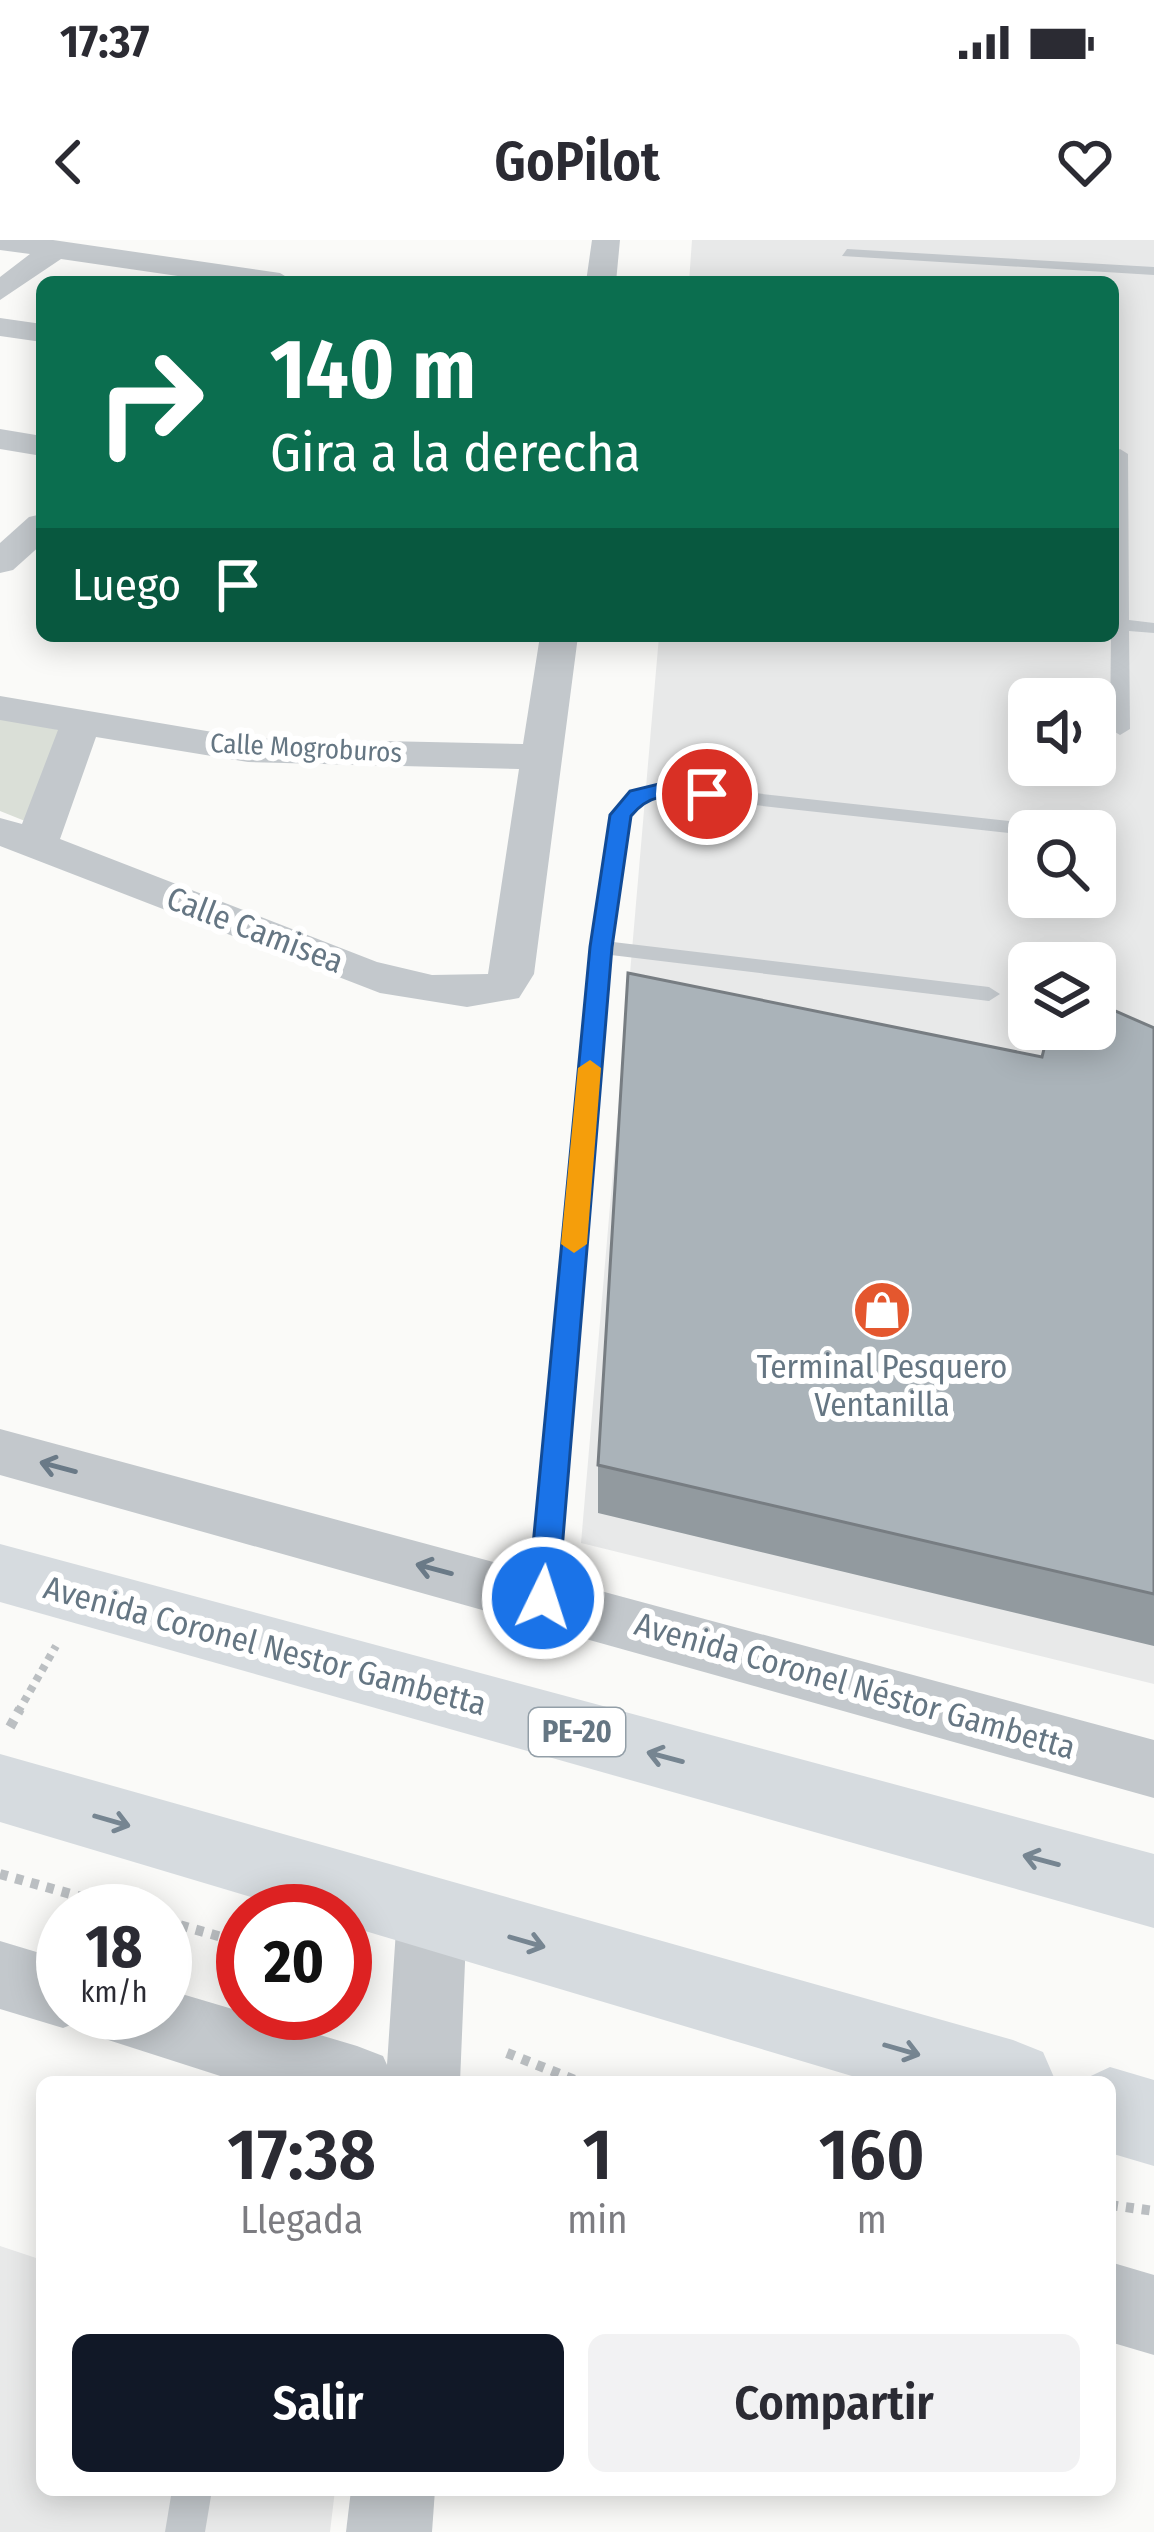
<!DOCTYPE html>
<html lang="es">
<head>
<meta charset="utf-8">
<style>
  :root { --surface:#fff; --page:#f2f2f3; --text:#2b2b33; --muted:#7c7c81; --accent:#111827 }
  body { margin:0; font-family:"Fira Sans Condensed",sans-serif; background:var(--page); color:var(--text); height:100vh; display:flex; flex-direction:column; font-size:45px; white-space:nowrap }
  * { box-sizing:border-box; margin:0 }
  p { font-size:39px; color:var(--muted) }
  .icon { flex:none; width:66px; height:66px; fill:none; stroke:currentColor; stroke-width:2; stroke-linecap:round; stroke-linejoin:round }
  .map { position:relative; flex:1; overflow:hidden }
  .drawer { position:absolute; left:36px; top:1836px; width:1080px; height:420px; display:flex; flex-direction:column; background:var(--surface); border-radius:18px; box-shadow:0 6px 30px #0003 }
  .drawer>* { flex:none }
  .guide { position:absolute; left:36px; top:36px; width:1083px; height:366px; border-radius:18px; box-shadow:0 6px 30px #0003; background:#0b6e4f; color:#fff; overflow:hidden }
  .fabs { position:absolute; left:1008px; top:438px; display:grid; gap:24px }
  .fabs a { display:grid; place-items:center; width:108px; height:108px; border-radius:18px; background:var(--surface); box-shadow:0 6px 30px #0003; font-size:60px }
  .speed { position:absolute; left:36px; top:1644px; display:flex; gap:24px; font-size:60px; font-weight:700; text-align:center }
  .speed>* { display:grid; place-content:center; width:156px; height:156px; border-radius:50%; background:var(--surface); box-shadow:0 6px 30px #0003; line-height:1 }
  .speed small { font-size:30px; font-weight:400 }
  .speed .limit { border:18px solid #d22; background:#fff; color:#111 }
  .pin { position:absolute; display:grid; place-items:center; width:102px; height:102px; color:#fff; margin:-51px; border:6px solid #fff; border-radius:50%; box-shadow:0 3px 12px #0007 }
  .me { position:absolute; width:132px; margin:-66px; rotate:4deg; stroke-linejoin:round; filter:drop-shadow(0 0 9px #0008) }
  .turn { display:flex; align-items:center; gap:42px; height:252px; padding:0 36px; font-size:54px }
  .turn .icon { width:156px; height:156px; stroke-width:2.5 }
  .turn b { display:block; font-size:84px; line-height:102px }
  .then { display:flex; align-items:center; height:114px; padding:0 36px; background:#0003; gap:24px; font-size:45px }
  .eta { display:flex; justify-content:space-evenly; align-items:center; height:204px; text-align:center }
  .eta b { font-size:72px; font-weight:600; line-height:84px }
  .primary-button { display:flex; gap:24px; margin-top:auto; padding:24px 36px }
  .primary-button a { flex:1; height:138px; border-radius:18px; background:var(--accent); color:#fff; font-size:48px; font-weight:600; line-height:138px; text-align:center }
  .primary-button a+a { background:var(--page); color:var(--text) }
  .status { display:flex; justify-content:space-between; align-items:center; height:84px; padding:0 60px; background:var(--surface); direction:ltr }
  .status svg { height:33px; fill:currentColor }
  header { display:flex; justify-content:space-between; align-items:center; height:156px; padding:0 36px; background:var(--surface); font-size:54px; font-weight:600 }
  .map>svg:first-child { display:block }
  .built { fill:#e8e9e9; fill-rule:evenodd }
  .green { fill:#dadfd7 }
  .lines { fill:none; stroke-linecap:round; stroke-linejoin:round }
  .path-far1 { stroke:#bbbfc2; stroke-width:8; stroke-dasharray:6 6; stroke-linecap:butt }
  .path { stroke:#bbbfc2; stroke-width:10; stroke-dasharray:8 8; stroke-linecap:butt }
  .lane { fill:#c3c8cc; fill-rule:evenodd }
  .street { fill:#c3c8cc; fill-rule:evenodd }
  .highway { fill:#d6dbdf; fill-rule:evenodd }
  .wall { fill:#929a9f }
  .building { fill:#aab3b9; stroke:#777d82; stroke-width:3 }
  .oneway { stroke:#6a7a87 }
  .oneway2 { stroke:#768591 }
  .route { fill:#1a73e8; stroke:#114b97; stroke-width:3 }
  .slow { fill:#f59e0b }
  .labels { text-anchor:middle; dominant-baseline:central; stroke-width:12; stroke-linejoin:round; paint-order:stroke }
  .far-street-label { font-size:27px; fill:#657683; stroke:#fff }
  .shield { fill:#fff; stroke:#939fa8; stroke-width:3 }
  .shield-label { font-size:30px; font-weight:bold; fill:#657683 }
  .street-label { font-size:33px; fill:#657683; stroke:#fff }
  .poi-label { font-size:33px; fill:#657683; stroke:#fff }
</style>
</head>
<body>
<div class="status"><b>17:37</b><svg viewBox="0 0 49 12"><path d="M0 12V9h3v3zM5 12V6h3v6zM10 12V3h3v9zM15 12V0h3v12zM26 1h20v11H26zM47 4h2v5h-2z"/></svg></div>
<header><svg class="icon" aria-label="back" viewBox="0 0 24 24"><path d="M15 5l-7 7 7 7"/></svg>GoPilot<svg class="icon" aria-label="heart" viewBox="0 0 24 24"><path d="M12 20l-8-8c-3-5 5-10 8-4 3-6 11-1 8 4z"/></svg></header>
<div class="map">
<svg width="1154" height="2292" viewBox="0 0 1154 2292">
  <rect width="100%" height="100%" fill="#fafaf8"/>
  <g class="built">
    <path d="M 692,0 L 1154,0 L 1154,1444 L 581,1303 L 659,396 L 1113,396 L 1113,42 L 689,42 ZM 1029,459 L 1095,459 L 1095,525 L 1029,525 ZM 1029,591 L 1095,591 L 1095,657 L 1029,657 ZM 1029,723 L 1095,723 L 1095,789 L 1029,789 Z"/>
    <polygon points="0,2006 42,2020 42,2250 335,2250 330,2292 0,2292"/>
  </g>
  <polygon class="green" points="0,478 75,493 25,581 0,571"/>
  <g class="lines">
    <polyline class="path-far1" points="18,1472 56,1406"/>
    <g class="path">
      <polyline points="10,1487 20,1469"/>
      <polyline points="0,1634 131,1671"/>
      <polyline points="165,1681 243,1703"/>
      <polyline points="507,1813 580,1842"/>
      <polyline points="1110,1965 1154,1971"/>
    </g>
    <g class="lane">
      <polygon points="847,9 1154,27 1154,35 842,16"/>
      <polygon points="1120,209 1128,214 1129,380 1154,383 1154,393 1129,391 1130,489 1120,495 1110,489 1113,212"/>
      <polygon points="663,543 1018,582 1028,588 1018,594 663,555 644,560 630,576 613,702 989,747 1000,754 989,761 611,715 558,1358 553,1367 543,1370 533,1367 528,1358 590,707 610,575 630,552"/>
      <polygon points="172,2250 212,2250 205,2292 165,2292"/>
    </g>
    <g class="street">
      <polygon points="0,0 53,0 280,33 295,42 219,42 61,19 0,60 0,37 30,14 0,10"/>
      <polygon points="592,0 620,0 616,42 586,42"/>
      <polygon points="0,78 42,84 42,102 0,96"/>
      <polygon points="0,189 42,196 42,216 0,209"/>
      <polygon points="42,274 42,304 13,330 0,333 0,303 29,277"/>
      <path d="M 540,396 L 578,396 L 534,734 L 519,758 L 467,767 L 380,753 L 0,606 L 0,578 L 22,584 L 58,490 L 0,480 L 0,456 L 248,498 L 523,504 ZM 96,497 L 248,522 L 519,529 L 488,734 L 432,735 L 377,722 L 60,599 Z"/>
      <polygon points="0,1189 1154,1500 1154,1558 0,1235"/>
      <polygon points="432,1643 457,1652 467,1675 460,1842 239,1842 102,1798 92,1773 165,1773 165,1749 357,1806 383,1816 387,1825 397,1675 407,1652"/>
      <polygon points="0,1701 63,1720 63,1773 91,1773 88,1778 63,1788 0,1769"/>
      <polygon points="1110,2022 1154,2035 1154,2115 1110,2102"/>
      <polygon points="351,2250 435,2250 432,2292 346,2292"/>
    </g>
    <g class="highway">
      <polygon points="0,1304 1154,1614 1154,1688 0,1362"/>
      <polygon points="0,1514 1013,1800 1043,1812 1056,1842 872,1842 345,1685 345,1671 298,1671 0,1582"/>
      <polygon points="1110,1827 1154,1840 1154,1926 1110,1913 1110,1842 1078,1842"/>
    </g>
  </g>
  <polygon class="wall" points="1154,788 1154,1406 598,1273 598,1225 1042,817"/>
  <polygon class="building" points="628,733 1042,817 1049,789 1095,789 1095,765 1104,766 1154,788 1154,1354 598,1225"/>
  <defs><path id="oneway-shaft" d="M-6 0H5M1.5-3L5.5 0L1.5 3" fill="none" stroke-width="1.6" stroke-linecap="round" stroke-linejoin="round" transform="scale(3)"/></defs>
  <g class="oneway">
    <use href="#oneway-shaft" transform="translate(58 1227) rotate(-165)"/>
    <use href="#oneway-shaft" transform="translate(434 1329) rotate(-165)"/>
  </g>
  <g class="oneway2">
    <use href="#oneway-shaft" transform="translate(665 1517) rotate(-165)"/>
    <use href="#oneway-shaft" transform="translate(112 1581) rotate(16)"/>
    <use href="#oneway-shaft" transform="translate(1041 1620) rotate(-165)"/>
    <use href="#oneway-shaft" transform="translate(527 1702) rotate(16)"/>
    <use href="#oneway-shaft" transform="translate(902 1810) rotate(16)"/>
  </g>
  <path class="route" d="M 663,543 L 717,554 C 688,573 663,537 631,576 L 612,707 L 558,1358 L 543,1371 L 528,1358 L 590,707 L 610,575 L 630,551 Z"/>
  <polygon class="slow" points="590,820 601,828 587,1004 574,1013 561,1004 578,828"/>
  <defs>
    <g id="shop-disc" transform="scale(3)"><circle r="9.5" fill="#e4572e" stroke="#fff"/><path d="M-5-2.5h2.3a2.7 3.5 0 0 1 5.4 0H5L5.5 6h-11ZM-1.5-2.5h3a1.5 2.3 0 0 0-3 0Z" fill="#fff"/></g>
  </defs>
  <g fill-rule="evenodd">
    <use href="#shop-disc" x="882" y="1070"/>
  </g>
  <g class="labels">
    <g class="far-street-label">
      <text transform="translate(306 508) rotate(3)">Calle Mogroburos</text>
    </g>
    <rect class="shield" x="529" y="1468" width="96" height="48" rx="9"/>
    <g class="shield-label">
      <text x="577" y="1492">PE-20</text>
    </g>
    <g class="street-label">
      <text transform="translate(255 690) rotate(21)">Calle Camisea</text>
      <text transform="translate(265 1406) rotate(15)">Avenida Coronel Nestor Gambetta</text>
      <text transform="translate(855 1446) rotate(16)">Avenida Coronel Néstor Gambetta</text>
    </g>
    <g class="poi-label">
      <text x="882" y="1127">Terminal Pesquero<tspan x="882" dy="38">Ventanilla</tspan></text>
    </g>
  </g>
</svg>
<div class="fabs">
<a><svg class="icon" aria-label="sound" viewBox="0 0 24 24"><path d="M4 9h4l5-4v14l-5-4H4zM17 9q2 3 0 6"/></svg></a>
<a><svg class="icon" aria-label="search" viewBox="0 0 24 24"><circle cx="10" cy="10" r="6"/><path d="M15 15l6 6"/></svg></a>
<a><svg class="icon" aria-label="layers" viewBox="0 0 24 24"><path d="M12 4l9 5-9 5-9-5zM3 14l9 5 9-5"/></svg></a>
</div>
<div class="speed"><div>18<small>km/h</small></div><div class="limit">20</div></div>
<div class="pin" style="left:707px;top:554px;background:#d93025"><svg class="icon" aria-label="arrive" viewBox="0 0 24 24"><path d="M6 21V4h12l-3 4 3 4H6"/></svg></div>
<svg class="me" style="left:543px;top:1358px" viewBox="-20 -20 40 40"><circle r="17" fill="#1a73e8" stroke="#fff" stroke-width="3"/><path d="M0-11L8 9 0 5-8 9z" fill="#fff"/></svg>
<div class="guide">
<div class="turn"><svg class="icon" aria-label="right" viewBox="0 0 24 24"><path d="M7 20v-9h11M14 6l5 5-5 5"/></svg><div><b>140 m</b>Gira a la derecha</div></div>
<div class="then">Luego<svg class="icon" aria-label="arrive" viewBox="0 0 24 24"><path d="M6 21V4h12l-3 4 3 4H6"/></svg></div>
</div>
<section class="drawer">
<div class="eta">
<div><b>17:38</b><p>Llegada</p></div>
<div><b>1</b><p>min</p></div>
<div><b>160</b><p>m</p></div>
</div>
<div class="primary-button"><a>Salir</a><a>Compartir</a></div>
</section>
</div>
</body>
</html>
